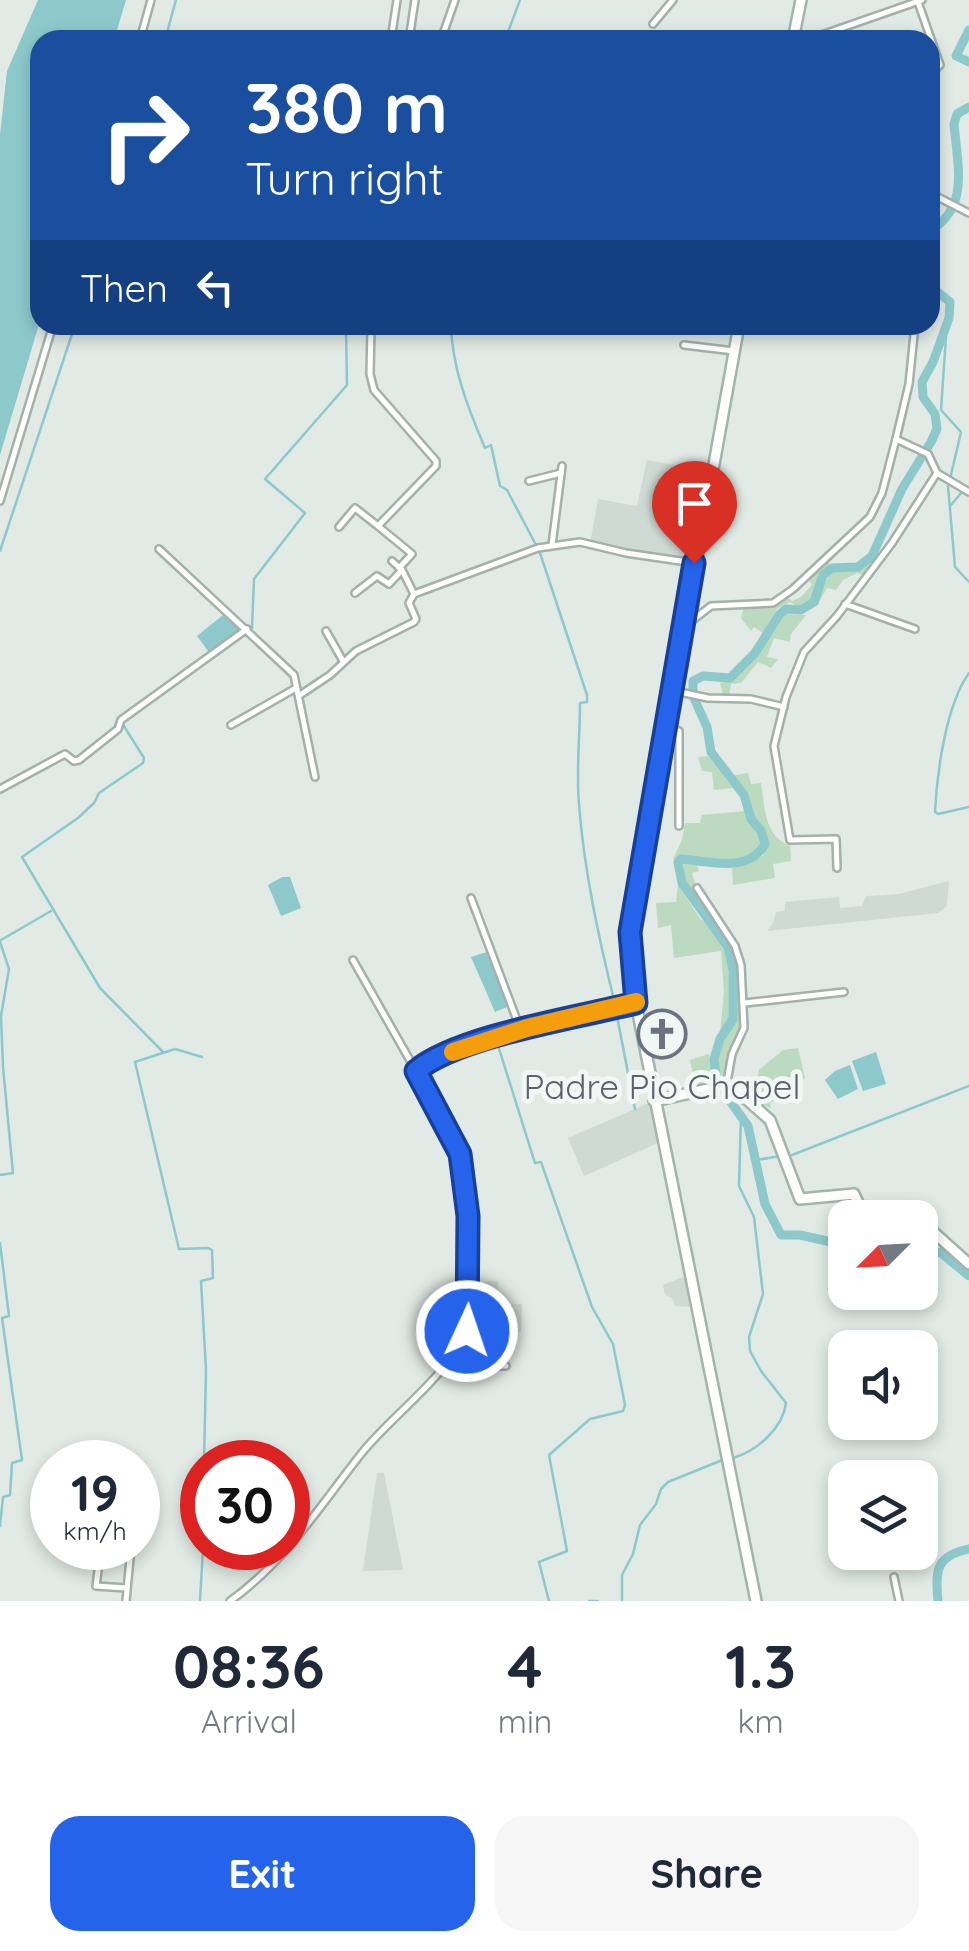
<!DOCTYPE html>
<html lang="en">
<head>
<meta charset="utf-8">
<style>
  :root { --surface:#fff; --page:#f6f6f7; --text:#1f2937; --muted:#747a83; --accent:#2563eb }
  body { margin:0; font-family:Quicksand,sans-serif; background:var(--page); color:var(--text); height:100vh; display:flex; flex-direction:column; font-size:38px; white-space:nowrap }
  * { box-sizing:border-box; margin:0 }
  p { font-size:32px; color:var(--muted) }
  .icon { flex:none; width:55px; height:55px; fill:none; stroke:currentColor; stroke-width:2; stroke-linecap:round; stroke-linejoin:round }
  .map { position:relative; height:1601px; overflow:hidden }
  .panel { display:flex; flex-direction:column; background:var(--surface); flex:1 }
  .panel>* { flex:none }
  .hud { position:absolute; left:30px; top:30px; width:910px; height:305px; border-radius:30px; box-shadow:0 5px 15px #0003; background:#1a4fa0; color:#fff; overflow:hidden }
  .needle { width:65px; rotate:246deg }
  .controls { position:absolute; left:828px; top:1200px; display:grid; gap:20px }
  .controls a { display:grid; place-items:center; width:110px; height:110px; border-radius:20px; background:var(--surface); box-shadow:0 5px 15px #0003; font-size:50px }
  .speed { position:absolute; left:30px; top:1440px; display:flex; gap:20px; font-size:50px; font-weight:700; text-align:center }
  .speed>* { display:grid; place-content:center; width:130px; height:130px; border-radius:50%; background:var(--surface); box-shadow:0 5px 15px #0003; line-height:1 }
  .speed small { font-size:25px; font-weight:400 }
  .speed .limit { border:15px solid #d22; background:#fff; color:#111 }
  .pin { position:absolute; display:grid; place-items:center; width:85px; height:85px; color:#fff; margin:-102px -42px; border-radius:50% 50% 50% 0; rotate:-45deg; box-shadow:0 0 10px #0007 }
  .pin .icon { rotate:45deg }
  .me { position:absolute; width:110px; margin:-55px; rotate:3deg; stroke-linejoin:round; filter:drop-shadow(0 0 8px #0008) }
  .turn { display:flex; align-items:center; gap:35px; height:210px; padding:0 50px; font-size:45px }
  .turn .icon { width:130px; height:130px; stroke-width:2.5 }
  .turn b { display:block; font-size:70px; line-height:85px }
  .then { display:flex; align-items:center; height:95px; padding:0 50px; background:#0003; gap:20px; font-size:38px }
  .eta { display:flex; justify-content:space-evenly; align-items:center; height:170px; text-align:center }
  .eta b { font-size:60px; font-weight:700; line-height:70px }
  .button { display:flex; gap:20px; margin-top:auto; padding:20px 50px }
  .button a { flex:1; height:115px; border-radius:30px; background:var(--accent); color:#fff; font-size:40px; font-weight:700; line-height:115px; text-align:center }
  .button a+a { background:var(--page); color:var(--text) }
  .map>svg:first-child { display:block }
  .built { fill:#cfdad4 }
  .green { fill:#bbdac0 }
  .water { fill:#8dc9cb }
  .lines { fill:none; stroke-linecap:round; stroke-linejoin:round }
  .stream { stroke:#8dc9cb; stroke-width:2.5 }
  .river { stroke:#8dc9cb; stroke-width:9 }
  .street-casing { stroke:#a4b1ab; stroke-width:10 }
  .secondary-casing { stroke:#a1b5ab; stroke-width:14 }
  .street { stroke:#fff; stroke-width:5 }
  .secondary { stroke:#fff; stroke-width:9 }
  .route-casing { stroke:#184099; stroke-width:25 }
  .route { stroke:#2563eb; stroke-width:18 }
  .slow { stroke:#f59e0b; stroke-width:18 }
  .labels { text-anchor:middle; dominant-baseline:central; stroke-width:10; stroke-linejoin:round; paint-order:stroke }
  .worship-label { font-size:35px; fill:#5b616d; stroke:#f1f7f3 }
</style>
</head>
<body>
<div class="map">
<svg width="969" height="1601" viewBox="0 0 969 1601">
  <rect width="100%" height="100%" fill="#e1eae5"/>
  <g class="built">
    <polygon points="647,460 708,471 691,561 590,544 598,499 637,506"/>
    <polygon points="949,881 947,906 938,913 767,931 773,923 776,912 785,911 785,902 839,897 840,908 862,906 866,896 899,894"/>
    <polygon points="651,1102 660,1142 584,1176 568,1138"/>
    <polygon points="686,1276 693,1307 675,1306 672,1298 665,1295 663,1285"/>
    <polygon points="498,1281 499,1305 522,1304 521,1332 472,1332 473,1282"/>
    <polygon points="377,1473 384,1473 403,1570 363,1571"/>
  </g>
  <g class="green">
    <path d="M 874,558 L 862,575 L 857,573 L 843,580 L 836,590 L 827,588 L 817,606 C 834,546 839,587 874,558 Z"/>
    <polygon points="827,560 830,563 821,573 813,600 801,609 790,602 777,609 763,633 754,627 751,631 741,618 744,606 761,605 786,596 792,601 801,597 812,585 808,577"/>
    <path d="M 784,614 L 806,615 L 791,634 L 790,642 L 774,638 L 767,657 L 778,659 L 771,668 L 758,662 L 741,683 L 731,684 L 729,695 L 723,695 L 720,683 C 754,673 766,639 784,614 Z"/>
    <polygon points="708,756 733,788 714,790 712,772 702,771 698,757"/>
    <path d="M 748,773 L 751,784 L 761,783 C 765,809 764,835 790,846 L 791,861 L 773,864 L 775,878 L 733,885 L 732,868 L 763,856 L 768,844 L 764,830 L 754,818 L 748,793 L 730,776 Z"/>
    <path d="M 746,811 L 762,844 C 745,874 701,852 673,859 L 682,840 L 685,823 L 700,823 L 702,815 Z"/>
    <polygon points="683,861 696,863 699,871 692,873 695,883 732,944 685,883"/>
    <polygon points="678,885 701,920 706,922 727,950 731,1018 720,1032 724,992 721,951 674,958 671,925 658,928 656,903 676,902"/>
    <polygon points="735,987 745,987 744,1027 731,1053 728,1078 720,1081 717,1059 722,1041 735,1019"/>
    <polygon points="798,1048 805,1078 770,1103 771,1109 753,1098 759,1070 783,1050"/>
    <polygon points="709,1054 714,1083 696,1088 690,1060"/>
  </g>
  <g class="water">
    <path d="M 38,0 L 126,0 L 114,40 L 40,40 L 40,277 C 35,295 40,304 40,321 L 0,455 L 0,135 L 7,71 Z"/>
    <polygon points="223,615 242,629 208,651 197,636"/>
    <polygon points="282,877 290,877 301,908 281,916 268,885"/>
    <polygon points="487,952 507,1007 495,1012 471,957"/>
    <polygon points="876,1052 886,1084 863,1091 852,1061"/>
    <polygon points="850,1065 858,1089 838,1099 825,1080 835,1071"/>
  </g>
  <g class="lines">
    <g class="stream">
      <polyline points="165,40 176,0"/>
      <polyline points="505,40 520,0"/>
      <polyline points="947,322 941,410 961,432 950,479"/>
      <path d="M 451,325 C 452,368 468,408 485,448 L 491,445 L 500,486 L 507,490 L 536,545"/>
      <polyline points="948,486 955,567 969,582"/>
      <polyline points="951,505 962,492"/>
      <path d="M 539,550 L 587,695 L 587,702 L 580,703 C 580,737 576,770 579,804 C 584,871 599,939 615,1004"/>
      <polyline points="0,551 75,325"/>
      <path d="M 969,673 C 946,705 937,772 935,812 L 938,814 L 969,807"/>
      <polyline points="181,680 252,628 254,579 305,513 265,479 347,385 346,328 367,326"/>
      <polyline points="122,723 144,758 143,763 99,793 94,803 78,818 22,857 100,988 163,1052"/>
      <polyline points="1,940 51,911"/>
      <polyline points="0,942 9,969 1,1016 3,1067 13,1173 0,1175"/>
      <polyline points="616,1011 635,1109"/>
      <polyline points="565,1021 616,1010"/>
      <polyline points="514,1034 496,1039 535,1163 541,1162 592,1307 613,1344 625,1405 623,1411 590,1419 549,1455 567,1551 539,1562 549,1601"/>
      <polyline points="202,1057 175,1049 135,1062 179,1249 208,1248 212,1250 213,1278 201,1281 206,1370 204,1462"/>
      <polyline points="415,1062 454,1048"/>
      <polyline points="792,1155 969,1086"/>
      <polyline points="757,1160 780,1156"/>
      <polyline points="0,1243 9,1316 2,1318 22,1460 12,1463 10,1495 3,1497 0,1526"/>
      <path d="M 733,1458 C 757,1451 783,1428 786,1403 L 761,1371 L 750,1351 L 749,1337 L 763,1294 L 754,1217 L 739,1186 L 741,1115"/>
      <polyline points="202,1488 202,1527"/>
      <polyline points="200,1601 203,1548"/>
      <polyline points="589,1601 598,1601"/>
      <polyline points="622,1601 622,1575 633,1554 640,1525 656,1504 661,1489 668,1482 725,1459"/>
    </g>
    <g class="river">
      <polyline points="969,30 956,56 969,62"/>
      <path d="M 930,231 C 969,207 958,169 954,124 L 957,114 L 969,107"/>
      <path d="M 845,1245 L 800,1235 L 781,1235 L 765,1204 L 748,1126 L 717,1083 L 714,1059 L 720,1039 L 733,1019 L 733,970 L 728,947 L 682,883 L 678,862 L 681,859 C 709,861 748,874 765,844 L 761,831 L 751,819 L 744,795 L 711,752 L 707,727 L 693,696 L 693,681 L 703,676 L 730,678 L 755,653 L 779,615 L 786,609 L 801,610 L 814,602 L 823,575 L 832,568 L 858,567 L 872,556 L 902,489 L 931,442 L 937,429 L 935,414 L 923,397 L 922,382 L 933,362 L 949,318 L 950,302 L 930,286"/>
      <polyline points="920,1258 940,1252 969,1276"/>
      <path d="M 938,1601 C 935,1570 936,1556 969,1549"/>
    </g>
    <g class="street-casing">
      <g id="street">
        <polyline points="918,2 940,65 930,75"/>
        <polyline points="653,24 673,0"/>
        <polyline points="140,40 151,0"/>
        <polyline points="391,40 397,0"/>
        <polyline points="409,40 415,0"/>
        <polyline points="441,40 455,0"/>
        <polyline points="807,40 922,0"/>
        <polyline points="930,193 969,213"/>
        <polyline points="368,325 371,328 370,374 374,390 436,461 436,466 378,526 412,554 399,568"/>
        <polyline points="684,345 734,351"/>
        <polyline points="896,439 909,384 915,325"/>
        <polyline points="529,481 561,473"/>
        <polyline points="0,501 53,325"/>
        <polyline points="339,527 355,508 378,526"/>
        <polyline points="552,545 562,466"/>
        <polyline points="159,549 294,675 315,777"/>
        <polyline points="355,593 377,576 389,584 402,570"/>
        <polyline points="414,594 538,548 580,542 626,553 694,563"/>
        <polyline points="845,604 915,629"/>
        <polyline points="685,626 711,606 773,603 793,589 870,517 882,493 896,439 928,454 937,473 969,492"/>
        <polyline points="326,631 343,661"/>
        <polyline points="675,691 708,698 751,699 784,707"/>
        <polyline points="300,695 330,675 356,651 414,622 416,619 409,603 414,594 402,570 392,561"/>
        <polyline points="231,725 296,688"/>
        <polyline points="668,727 679,731 679,826"/>
        <polyline points="0,789 65,754 74,761 79,760 118,729 121,720 247,629"/>
        <polyline points="837,868 836,839 790,840 774,746 786,697 804,652 837,616 892,543 937,473"/>
        <polyline points="697,888 735,946 741,965 744,1028 732,1054 727,1082"/>
        <polyline points="471,898 521,1031"/>
        <polyline points="353,960 416,1071"/>
        <polyline points="745,1003 844,992"/>
        <polyline points="444,1365 506,1366"/>
        <polyline points="101,1548 96,1586 126,1588"/>
        <polyline points="894,1577 899,1601"/>
        <polyline points="126,1601 131,1548"/>
        <path d="M 230,1601 C 285,1562 320,1506 361,1454 C 391,1416 447,1377 465,1333 C 476,1308 469,1178 459,1152 C 448,1124 430,1097 416,1071 C 458,1036 579,1017 636,1003"/>
      </g>
    </g>
    <g class="secondary-casing">
      <g id="secondary">
        <polyline points="793,40 801,0"/>
        <polyline points="739,325 630,932 636,1003 756,1601"/>
        <polyline points="654,1101 713,1088 727,1082 770,1120 800,1199 854,1194 865,1218"/>
        <polyline points="877,1218 902,1210 916,1218"/>
        <polyline points="920,1220 969,1264"/>
      </g>
    </g>
    <use href="#street" class="street"/>
    <use href="#secondary" class="secondary"/>
  </g>
  <g class="lines">
    <g class="route-casing">
      <path id="route" d="M 467,1331 L 468,1216 L 460,1154 L 416,1071 C 457,1036 580,1017 636,1003 L 630,932 L 694,563"/>
    </g>
    <use href="#route" class="route"/>
    <polyline class="slow" points="453,1052 527,1028 636,1002"/>
  </g>
  <defs>
    <g id="church-ring" transform="scale(2.5)"><circle r="9.5" fill="#f1f7f3" stroke="#6b7280" stroke-width="1.5"/><path d="M-1.2-6h2.4v3.5h3.3v2.4h-3.3V6h-2.4V-.1h-3.3v-2.4h3.3Z" fill="#6b7280"/></g>
  </defs>
  <g fill-rule="evenodd">
    <use href="#church-ring" x="662" y="1034"/>
  </g>
  <g class="labels">
    <g class="worship-label">
      <text x="662" y="1086">Padre Pio Chapel</text>
    </g>
  </g>
</svg>
<div class="controls">
<a><svg class="needle" viewBox="-14 -14 28 28"><path d="M0-13l5 13h-10z" fill="#e53935"/><path d="M0 13l5-13h-10z" fill="#747a83"/></svg></a>
<a><svg class="icon" aria-label="sound" viewBox="0 0 24 24"><path d="M4 9h4l5-4v14l-5-4H4zM17 9q2 3 0 6"/></svg></a>
<a><svg class="icon" aria-label="layers" viewBox="0 0 24 24"><path d="M12 4l9 5-9 5-9-5zM3 14l9 5 9-5"/></svg></a>
</div>
<div class="speed"><div>19<small>km/h</small></div><div class="limit">30</div></div>
<div class="pin" style="left:694px;top:563px;background:#d93025"><svg class="icon" aria-label="arrive" viewBox="0 0 24 24"><path d="M6 21V4h12l-3 4 3 4H6"/></svg></div>
<svg class="me" style="left:467px;top:1331px" viewBox="-20 -20 40 40"><circle r="17" fill="#2563eb" stroke="#fff" stroke-width="3"/><path d="M0-11L8 9 0 5-8 9z" fill="#fff"/></svg>
<div class="hud">
<div class="turn"><svg class="icon" aria-label="right" viewBox="0 0 24 24"><path d="M7 20v-9h11M14 6l5 5-5 5"/></svg><div><b>380 m</b>Turn right</div></div>
<div class="then">Then<svg class="icon" aria-label="left" viewBox="0 0 24 24"><path d="M17 20v-9H6M10 6l-5 5 5 5"/></svg></div>
</div>
</div>
<section class="panel">
<div class="eta">
<div><b>08:36</b><p>Arrival</p></div>
<div><b>4</b><p>min</p></div>
<div><b>1.3</b><p>km</p></div>
</div>
<div class="button"><a>Exit</a><a>Share</a></div>
</section>
</body>
</html>
